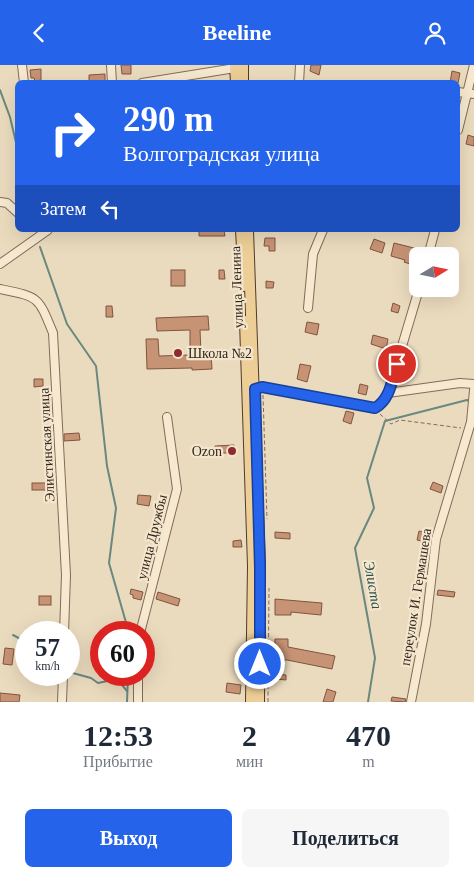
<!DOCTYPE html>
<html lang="ru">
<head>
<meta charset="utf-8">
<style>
  :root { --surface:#fff; --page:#f6f6f7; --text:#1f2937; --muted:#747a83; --accent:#2563eb }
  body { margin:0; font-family:"Times New Roman",serif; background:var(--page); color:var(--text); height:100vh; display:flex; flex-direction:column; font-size:19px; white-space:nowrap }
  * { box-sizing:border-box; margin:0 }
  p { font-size:16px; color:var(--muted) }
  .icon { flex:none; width:28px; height:28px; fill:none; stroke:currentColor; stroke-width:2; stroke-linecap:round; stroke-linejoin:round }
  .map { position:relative; height:637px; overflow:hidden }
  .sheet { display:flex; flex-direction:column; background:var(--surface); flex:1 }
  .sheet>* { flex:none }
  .top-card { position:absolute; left:15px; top:15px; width:445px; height:152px; border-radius:8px; box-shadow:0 5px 20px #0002; background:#2563eb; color:#fff; overflow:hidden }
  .needle { width:32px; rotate:80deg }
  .fabs { position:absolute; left:409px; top:182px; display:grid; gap:10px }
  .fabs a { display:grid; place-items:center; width:50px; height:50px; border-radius:8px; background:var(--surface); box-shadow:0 5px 20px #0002; font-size:25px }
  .speed { position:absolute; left:15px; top:556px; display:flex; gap:10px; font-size:25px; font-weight:700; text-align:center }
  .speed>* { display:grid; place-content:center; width:65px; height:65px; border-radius:50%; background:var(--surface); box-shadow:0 5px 20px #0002; line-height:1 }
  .speed small { font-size:12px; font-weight:400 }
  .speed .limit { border:8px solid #d22; background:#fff; color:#111 }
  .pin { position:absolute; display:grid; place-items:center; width:42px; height:42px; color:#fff; margin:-21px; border:2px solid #fff; border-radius:50%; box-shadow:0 1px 5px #0007 }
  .me { position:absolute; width:55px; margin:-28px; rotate:0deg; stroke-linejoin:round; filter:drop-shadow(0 0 4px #0008) }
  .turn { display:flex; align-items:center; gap:18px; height:105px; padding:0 25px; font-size:22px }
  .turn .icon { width:65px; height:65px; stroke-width:2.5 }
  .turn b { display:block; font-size:35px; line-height:42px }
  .then { display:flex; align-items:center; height:48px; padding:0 25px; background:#0003; gap:10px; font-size:19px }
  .eta { display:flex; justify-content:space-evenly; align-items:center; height:85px; text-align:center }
  .eta b { font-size:30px; font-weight:800; line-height:35px }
  .primary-button { display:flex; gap:10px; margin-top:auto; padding:10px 25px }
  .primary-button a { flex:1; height:58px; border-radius:8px; background:var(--accent); color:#fff; font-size:20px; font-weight:800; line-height:58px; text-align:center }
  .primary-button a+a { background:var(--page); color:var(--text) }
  header { display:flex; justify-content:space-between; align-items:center; height:65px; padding:0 25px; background:var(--accent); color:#fff; font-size:22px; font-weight:800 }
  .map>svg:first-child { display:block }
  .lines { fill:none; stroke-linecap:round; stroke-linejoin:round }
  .stream { stroke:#698980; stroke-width:2 }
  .building { fill:#c79375; stroke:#80553f }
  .minor-casing { stroke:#826c58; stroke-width:10 }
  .major-casing { stroke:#4f3b2c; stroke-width:12 }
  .path { stroke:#826c58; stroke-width:1; stroke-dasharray:4 2.5; stroke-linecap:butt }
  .minor { stroke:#f6e9d0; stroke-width:8 }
  .major { stroke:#edce96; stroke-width:10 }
  .route-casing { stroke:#184099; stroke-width:12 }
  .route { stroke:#2563eb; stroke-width:9 }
  .poi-dot { fill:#8e2b31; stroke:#f3e6cd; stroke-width:2 }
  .labels { text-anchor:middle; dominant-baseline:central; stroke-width:4.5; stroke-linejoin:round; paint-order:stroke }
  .street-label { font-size:14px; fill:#32251c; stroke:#f3e6cd }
  .poi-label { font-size:14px; fill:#32251c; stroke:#f3e6cd; text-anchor:start }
  .water-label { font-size:15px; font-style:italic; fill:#2c514d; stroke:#f3e6cd }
</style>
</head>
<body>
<header><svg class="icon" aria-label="back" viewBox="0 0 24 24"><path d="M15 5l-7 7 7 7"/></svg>Beeline<svg class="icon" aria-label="person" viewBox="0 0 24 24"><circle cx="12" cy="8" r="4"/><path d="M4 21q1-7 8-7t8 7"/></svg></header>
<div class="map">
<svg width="474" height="637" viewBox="0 0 474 637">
  <rect width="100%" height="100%" fill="#ebdbbe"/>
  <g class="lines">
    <g class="stream">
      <polyline points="0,25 10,52 18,86"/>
      <polyline points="40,182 67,259 96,301 107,401 116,443 109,498 129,568"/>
      <polyline points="13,570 26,577"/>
      <polyline points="69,607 91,613 98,618 117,614 127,626"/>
      <polyline points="127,637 128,610"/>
      <polyline points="368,637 375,593 355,483 374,443 367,413 385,356 467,335 469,336"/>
    </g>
  </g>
  <g class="building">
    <polygon points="121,0 131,0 131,9 122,9"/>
    <polygon points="311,0 321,0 319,10 310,6"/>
    <polygon points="41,4 41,15 35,16 34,13 31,13 30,5"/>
    <polygon points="452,6 460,8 458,18 450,18"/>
    <polygon points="105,9 105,18 89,18 89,10"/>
    <polygon points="468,70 474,72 474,81 466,79"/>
    <polygon points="199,165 224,165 225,171 199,171"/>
    <polygon points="265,173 275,173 275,186 269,186 269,181 264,181"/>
    <polygon points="374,174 385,178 382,188 370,184"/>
    <polygon points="394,178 418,184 413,200 404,197 405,195 391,191"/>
    <rect x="171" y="205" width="14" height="16"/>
    <polygon points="219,205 224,205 225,214 219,214"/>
    <polygon points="266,216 274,217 273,223 266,223"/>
    <polygon points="393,238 400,241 398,248 391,246"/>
    <polygon points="106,241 112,241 113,252 106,252"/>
    <polygon points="208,251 209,265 200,265 201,288 211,288 212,304 192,305 192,303 147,304 146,274 158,274 159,291 190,290 190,265 157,266 156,253"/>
    <polygon points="307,257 319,259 317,270 305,267"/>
    <polygon points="373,270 388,274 386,284 371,279"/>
    <polygon points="300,299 311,301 307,317 297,314"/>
    <polygon points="34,314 43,314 43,321 34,322"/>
    <polygon points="360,319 368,321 366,330 358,328"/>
    <polygon points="346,346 354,348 351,359 343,356"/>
    <polygon points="79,368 80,375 64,376 64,369"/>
    <polygon points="234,380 234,388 215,388 215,381"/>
    <polygon points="433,417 443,421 441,428 430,424"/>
    <rect x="32" y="418" width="15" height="7"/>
    <polygon points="138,430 151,431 149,441 137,439"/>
    <polygon points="419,466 428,468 425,477 417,475"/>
    <polygon points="275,467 290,468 290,474 275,473"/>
    <polygon points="241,475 242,482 233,482 233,476"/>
    <polygon points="131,524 143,527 141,535 133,533 133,530 130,529"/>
    <polygon points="438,525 455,527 454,532 437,530"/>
    <polygon points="158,527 180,534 178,541 156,534"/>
    <rect x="39" y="531" width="12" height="9"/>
    <polygon points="275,534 322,538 321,550 291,547 291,550 275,550"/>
    <polygon points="275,574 288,574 288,582 335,591 332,604 287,595 274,595"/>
    <polygon points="5,583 14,584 12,600 3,599"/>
    <polygon points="276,609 286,610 286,615 276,614"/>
    <polygon points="227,618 241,620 240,629 226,627"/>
    <polygon points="327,624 336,627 333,637 323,637"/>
    <polygon points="0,628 20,630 19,637 0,637"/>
    <polygon points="392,632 406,634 405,637 391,636"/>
  </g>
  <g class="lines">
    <g class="minor-casing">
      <g id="minor">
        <polyline points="22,0 24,18"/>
        <polyline points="111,0 112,18"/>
        <polyline points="142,18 235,3"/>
        <polyline points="299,18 300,0"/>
        <polyline points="458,27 474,29"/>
        <polyline points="458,65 474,0"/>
        <polyline points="0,137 7,138 18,148"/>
        <polyline points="428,191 435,165"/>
        <polyline points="0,199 48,165"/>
        <path d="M 0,224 C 39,232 38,231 53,268 L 66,510 L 64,568"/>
        <polyline points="308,243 313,189 323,165"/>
        <polyline points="249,323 262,322 375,343 380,340 388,328 460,318 474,319"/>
        <polyline points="388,328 419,224"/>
        <polyline points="140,568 177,424 167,352"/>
        <polyline points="138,610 138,637"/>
        <polyline points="62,637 63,610"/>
        <polyline points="411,637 426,559 436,474 471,357 474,325"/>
      </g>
    </g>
    <g class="major-casing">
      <g id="major">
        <polyline points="235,0 236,18"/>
        <polyline points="243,0 243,18"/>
        <polyline points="241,165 244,221"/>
        <polyline points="248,165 260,503 259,637"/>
        <polyline points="245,256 253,501 251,637"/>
      </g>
    </g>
    <g class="path">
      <polyline points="240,249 239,231 241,231"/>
      <polyline points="263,330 267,454"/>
      <polyline points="380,349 391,359 400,355 461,363"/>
      <polyline points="268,637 269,523"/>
    </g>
    <use href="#minor" class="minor"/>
    <use href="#major" class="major"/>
  </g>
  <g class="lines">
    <g class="route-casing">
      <path id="route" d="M 260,599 L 260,503 L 255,324 L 262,322 L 375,343 C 390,335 392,315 397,299"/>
    </g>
    <use href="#route" class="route"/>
  </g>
  <g class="poi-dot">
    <circle cx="178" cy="288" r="5"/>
    <circle cx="232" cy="386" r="5"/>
  </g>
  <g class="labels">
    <g class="street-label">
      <text transform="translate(237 222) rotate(-92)">улица Ленина</text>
      <text transform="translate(47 380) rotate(-93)">Элистинская улица</text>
      <text transform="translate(152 472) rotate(-76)">улица Дружбы</text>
      <text transform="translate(416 532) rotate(-81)">переулок И. Гермашева</text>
    </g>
    <g class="poi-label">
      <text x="188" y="288">Школа №2</text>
      <text x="222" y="386" text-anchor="end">Ozon</text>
    </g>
    <g class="water-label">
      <text transform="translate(373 520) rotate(80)">Элиста</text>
    </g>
  </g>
</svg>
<div class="fabs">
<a><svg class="needle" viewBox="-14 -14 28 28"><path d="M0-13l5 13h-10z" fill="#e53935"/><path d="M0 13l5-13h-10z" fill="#747a83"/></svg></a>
</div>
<div class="speed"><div>57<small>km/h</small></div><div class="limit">60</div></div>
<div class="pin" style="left:397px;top:299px;background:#d93025"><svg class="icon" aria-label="arrive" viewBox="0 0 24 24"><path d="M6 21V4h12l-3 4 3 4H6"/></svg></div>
<svg class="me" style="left:260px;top:599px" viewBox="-20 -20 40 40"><circle r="17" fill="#2563eb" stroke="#fff" stroke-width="3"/><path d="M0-11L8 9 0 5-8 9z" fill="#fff"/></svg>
<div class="top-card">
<div class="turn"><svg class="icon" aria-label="right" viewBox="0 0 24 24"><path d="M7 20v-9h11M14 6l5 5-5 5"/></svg><div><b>290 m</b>Волгоградская улица</div></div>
<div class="then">Затем<svg class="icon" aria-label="left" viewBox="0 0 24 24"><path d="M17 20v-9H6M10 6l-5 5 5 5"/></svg></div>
</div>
</div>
<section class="sheet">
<div class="eta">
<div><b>12:53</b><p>Прибытие</p></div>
<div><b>2</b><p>мин</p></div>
<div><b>470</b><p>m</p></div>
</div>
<div class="primary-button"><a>Выход</a><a>Поделиться</a></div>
</section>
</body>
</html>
